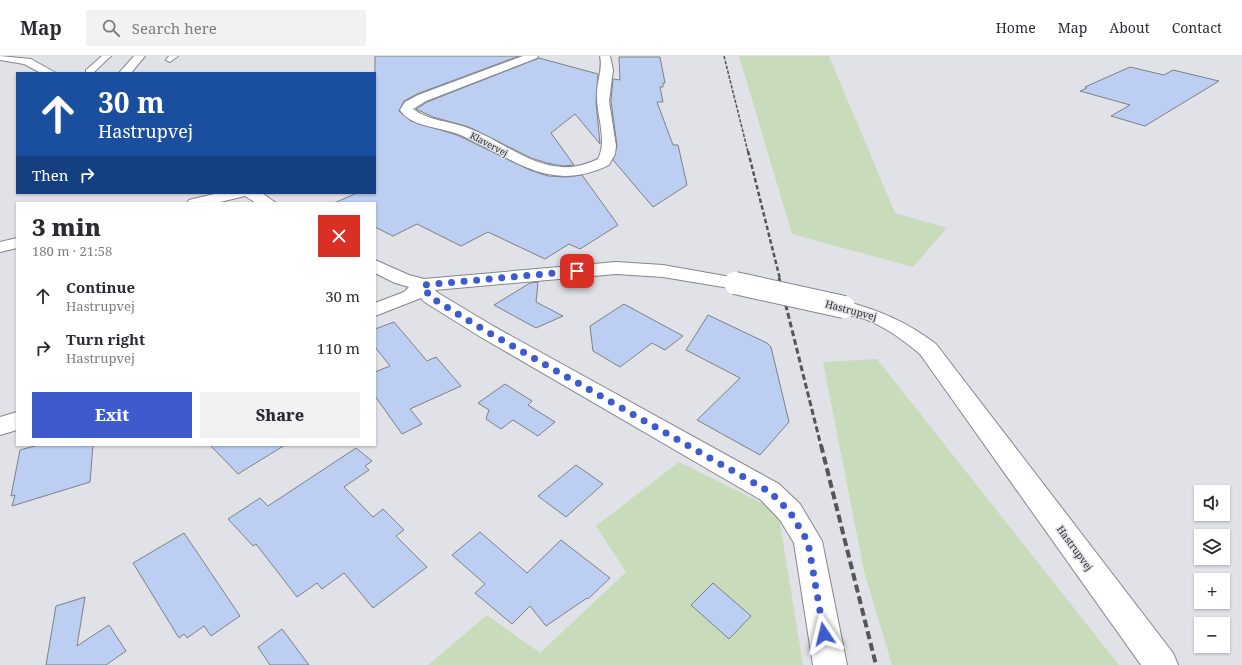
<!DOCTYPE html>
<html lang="en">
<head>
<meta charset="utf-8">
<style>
  :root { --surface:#fff; --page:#f2f2f3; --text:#2b2b33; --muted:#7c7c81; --line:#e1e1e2; --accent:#3d5bcd }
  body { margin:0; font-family:"Noto Serif",serif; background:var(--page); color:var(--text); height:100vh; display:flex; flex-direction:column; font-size:15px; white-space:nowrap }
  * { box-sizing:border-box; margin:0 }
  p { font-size:13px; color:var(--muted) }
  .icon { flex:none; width:22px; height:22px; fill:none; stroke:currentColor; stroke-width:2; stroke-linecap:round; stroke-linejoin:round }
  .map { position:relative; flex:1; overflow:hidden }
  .drawer { position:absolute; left:16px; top:146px; width:360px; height:244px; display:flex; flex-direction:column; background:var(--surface); border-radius:0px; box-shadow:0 1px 3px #0004 }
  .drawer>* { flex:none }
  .guide { position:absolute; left:16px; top:16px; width:360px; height:122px; border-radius:0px; box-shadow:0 1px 3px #0004; background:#1a4fa0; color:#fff; overflow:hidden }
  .controls { position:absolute; left:1194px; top:429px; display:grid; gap:8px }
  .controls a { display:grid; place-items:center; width:36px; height:36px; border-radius:0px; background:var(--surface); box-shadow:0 1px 3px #0004; font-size:20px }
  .pin { position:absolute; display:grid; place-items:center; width:34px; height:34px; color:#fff; margin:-17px; border-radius:8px; box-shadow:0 2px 6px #0006 }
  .me { position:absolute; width:44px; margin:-22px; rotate:350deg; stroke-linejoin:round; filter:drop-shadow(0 0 3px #0008) }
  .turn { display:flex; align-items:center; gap:14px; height:84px; padding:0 16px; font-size:18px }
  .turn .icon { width:52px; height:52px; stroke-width:2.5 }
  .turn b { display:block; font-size:28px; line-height:34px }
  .then { display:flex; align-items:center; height:38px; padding:0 16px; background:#0003; gap:8px; font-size:15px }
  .round { display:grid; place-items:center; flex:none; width:42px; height:42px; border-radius:0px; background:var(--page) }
  .summary { display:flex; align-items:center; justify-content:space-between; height:68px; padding:0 16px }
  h1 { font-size:24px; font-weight:800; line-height:30px }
  .cta { display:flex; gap:8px; margin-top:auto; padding:8px 16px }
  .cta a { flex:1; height:46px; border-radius:0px; background:var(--accent); color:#fff; font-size:16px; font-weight:800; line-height:46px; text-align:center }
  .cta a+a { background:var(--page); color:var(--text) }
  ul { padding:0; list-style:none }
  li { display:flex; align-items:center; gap:12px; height:52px; padding:0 16px }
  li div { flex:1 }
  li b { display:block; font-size:15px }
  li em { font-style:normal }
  header { display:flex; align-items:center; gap:24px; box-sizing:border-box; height:56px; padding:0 20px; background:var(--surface); border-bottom:1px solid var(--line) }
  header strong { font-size:19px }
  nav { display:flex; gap:22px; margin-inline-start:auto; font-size:14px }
  .search { width:280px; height:36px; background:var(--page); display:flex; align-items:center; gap:10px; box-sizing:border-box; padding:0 14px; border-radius:0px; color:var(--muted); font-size:15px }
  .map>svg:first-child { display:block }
  .green { fill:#c8dcbb }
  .building { fill:#bccef1; stroke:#7e8185 }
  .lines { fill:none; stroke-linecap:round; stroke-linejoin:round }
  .service-casing { stroke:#84878b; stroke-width:2 }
  .minor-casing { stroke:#84878b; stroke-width:2 }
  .service { fill:#fff; fill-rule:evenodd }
  .minor { fill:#fff; fill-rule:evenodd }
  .rail-far3 { stroke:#555658; stroke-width:1.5; stroke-dasharray:3.5 1.5; stroke-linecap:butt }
  .rail-far2 { stroke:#555658; stroke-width:2.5; stroke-dasharray:4.5 2.5; stroke-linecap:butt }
  .rail-far1 { stroke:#555658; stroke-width:3; stroke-dasharray:6 3; stroke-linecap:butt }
  .rail { stroke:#555658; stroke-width:4; stroke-dasharray:8 4; stroke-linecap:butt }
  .minor-bridge-casing { stroke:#84878b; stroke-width:24; stroke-linecap:butt }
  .minor-bridge { stroke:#fff; stroke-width:22 }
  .route { stroke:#3d5bcd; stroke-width:7; stroke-dasharray:0 12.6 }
  .labels { text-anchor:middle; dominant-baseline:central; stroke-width:3; stroke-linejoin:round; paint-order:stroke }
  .far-street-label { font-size:9px; fill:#2e2f31; stroke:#e0e2e7 }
  .street-label { font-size:10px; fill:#2e2f31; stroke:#e0e2e7 }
</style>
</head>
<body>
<header>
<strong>Map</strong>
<div class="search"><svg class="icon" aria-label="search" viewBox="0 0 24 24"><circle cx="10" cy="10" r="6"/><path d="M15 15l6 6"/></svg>Search here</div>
<nav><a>Home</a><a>Map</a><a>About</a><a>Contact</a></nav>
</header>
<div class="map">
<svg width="1242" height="609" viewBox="0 0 1242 609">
  <rect width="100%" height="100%" fill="#e0e2e7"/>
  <g class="green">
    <polygon points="739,0 829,0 895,157 947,172 913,211 792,178"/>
    <polygon points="877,303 1119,609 892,609 864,515 823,306"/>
    <polygon points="679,406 778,455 803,609 428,609 487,559 540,597 626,516 596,470"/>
  </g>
  <g class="building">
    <polygon points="375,0 519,0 417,38 404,45 399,55 411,65 457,79 530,114 548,120 567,121 582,119 618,169 580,193 569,188 545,203 488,176 461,190 417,168 393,180 375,171 375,147 334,147 357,137 375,137"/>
    <polygon points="619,1 660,1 665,27 663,27 663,31 660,31 663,46 657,46 673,89 678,89 687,129 653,151 613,104 617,90 611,45 613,23 620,24"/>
    <polygon points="539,2 598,18 596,46 600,88 575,58 551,77 574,109 563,110 547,107 531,102 469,71 433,61 416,53 427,46"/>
    <polygon points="1130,11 1164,19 1173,14 1219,25 1145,70 1111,60 1130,49 1080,35 1087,32 1085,31"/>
    <polygon points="538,226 536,246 563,260 536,272 494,249 530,227"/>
    <polygon points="624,248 683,280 665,294 652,287 620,311 593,295 590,270"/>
    <polygon points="708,259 767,287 771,291 789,366 760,399 697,364 740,322 686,294"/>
    <polygon points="394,266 427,305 436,301 461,330 410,353 422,368 402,378 375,340 375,316 390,310 375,291 375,273"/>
    <polygon points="505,328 532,345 528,349 555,366 538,380 513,364 501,373 486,363 489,354 478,347"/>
    <polygon points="38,389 93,389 90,426 12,450 15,439 11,440 20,394"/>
    <polygon points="210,389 285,389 238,418"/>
    <polygon points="356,392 372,405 365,410 369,414 344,431 373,461 383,453 404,474 396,480 427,511 373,552 344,517 322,533 317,527 297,541 256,488 253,490 228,463 260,442 268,450"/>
    <polygon points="576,409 603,428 566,461 538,440"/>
    <polygon points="480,476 527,517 561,484 610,522 588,543 587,542 546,570 530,550 512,568 475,537 485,528 452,499"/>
    <polygon points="184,477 240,560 211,580 204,570 187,582 184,578 179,582 133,507"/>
    <polygon points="713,527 751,560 729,583 691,549"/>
    <polygon points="85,541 77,590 109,569 126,595 106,609 46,609 56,550"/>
    <polygon points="282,573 309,609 270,609 258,591"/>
  </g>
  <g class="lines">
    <g class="service-casing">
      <g id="service">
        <polygon points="102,0 111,0 93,17 86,17 86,14"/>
        <polygon points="169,0 178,0 170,6 166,4"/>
      </g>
    </g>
    <g class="minor-casing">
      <g id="minor">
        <polygon points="0,0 31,3 56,17 41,17 24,8 0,4"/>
        <polygon points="134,0 145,0 131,17 119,17"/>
        <path d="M 523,0 L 538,0 L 537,2 L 426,45 L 413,53 C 429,65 450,65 468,72 C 513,89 547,128 598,103 C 608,83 596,59 597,38 C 597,24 603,13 600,0 L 610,0 L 613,14 L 609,45 L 616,90 L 615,98 L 609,109 C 547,139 512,100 458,78 C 440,71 411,71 400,54 L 405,46 L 418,39 Z"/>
        <polygon points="218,137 262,137 276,147 256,147 245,140 216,147 187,147 189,144"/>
        <polygon points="17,182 17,192 0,196 0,186"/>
        <polygon points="375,204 409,219 424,223 616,206 663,209 742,223 745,227 742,231 735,233 663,221 616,218 435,234 438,237 493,270 779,428 800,448 822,485 847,609 813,609 794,487 780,464 761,444 479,280 423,245 421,242 375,260 375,247 404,236 409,231 395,227 375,217"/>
        <path d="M 844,245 C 879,254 907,266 936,288 L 1173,597 L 1178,609 L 1141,609 L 920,298 C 903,284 886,271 865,263 C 856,260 840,259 834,251 L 837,247 Z"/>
        <polygon points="17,356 17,374 0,379 0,361"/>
      </g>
    </g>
    <use href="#service" class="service"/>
    <use href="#minor" class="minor"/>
    <polyline class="rail-far3" points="724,0 748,96"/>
    <polyline class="rail-far2" points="748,95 780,223"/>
    <polyline class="rail-far1" points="779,222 821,390"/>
    <polyline class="rail" points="821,389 876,609"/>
    <g class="minor-bridge-casing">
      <polyline id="minor-bridge" points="735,227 844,251"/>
    </g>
    <use href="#minor-bridge" class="minor-bridge"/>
  </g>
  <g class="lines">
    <polyline class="route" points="577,215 423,229 430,241 486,275 770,436 790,456 808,486 824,578"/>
  </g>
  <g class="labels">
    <g class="far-street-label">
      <text transform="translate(489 88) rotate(28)">Klavervej</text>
    </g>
    <g class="street-label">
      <text transform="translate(851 254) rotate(15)">Hastrupvej</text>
      <text transform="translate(1075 492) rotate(54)">Hastrupvej</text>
    </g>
  </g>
</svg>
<div class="controls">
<a><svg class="icon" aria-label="sound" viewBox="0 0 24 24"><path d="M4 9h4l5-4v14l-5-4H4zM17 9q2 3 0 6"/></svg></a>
<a><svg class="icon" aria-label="layers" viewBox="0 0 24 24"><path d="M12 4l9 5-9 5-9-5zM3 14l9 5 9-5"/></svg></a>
<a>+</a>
<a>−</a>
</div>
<div class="pin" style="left:577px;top:215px;background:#d93025"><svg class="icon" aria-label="arrive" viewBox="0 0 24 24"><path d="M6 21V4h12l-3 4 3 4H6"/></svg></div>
<svg class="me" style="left:824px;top:578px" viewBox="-20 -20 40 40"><path d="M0-17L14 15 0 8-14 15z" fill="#3d5bcd" stroke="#fff" stroke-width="4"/></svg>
<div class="guide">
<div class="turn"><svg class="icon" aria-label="ahead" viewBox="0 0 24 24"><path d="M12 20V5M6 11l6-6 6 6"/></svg><div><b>30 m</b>Hastrupvej</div></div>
<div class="then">Then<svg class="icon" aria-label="right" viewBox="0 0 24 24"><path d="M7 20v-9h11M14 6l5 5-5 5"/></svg></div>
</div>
<section class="drawer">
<div class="summary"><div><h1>3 min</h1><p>180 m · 21:58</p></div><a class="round" style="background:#d93025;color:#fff"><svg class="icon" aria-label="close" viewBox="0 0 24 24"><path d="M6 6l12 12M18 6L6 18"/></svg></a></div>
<ul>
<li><svg class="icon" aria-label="ahead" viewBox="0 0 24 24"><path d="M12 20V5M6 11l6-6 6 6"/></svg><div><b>Continue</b><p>Hastrupvej</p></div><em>30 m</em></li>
<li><svg class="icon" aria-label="right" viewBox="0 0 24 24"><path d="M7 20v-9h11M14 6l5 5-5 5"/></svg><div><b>Turn right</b><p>Hastrupvej</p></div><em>110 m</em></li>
</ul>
<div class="cta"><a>Exit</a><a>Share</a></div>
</section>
</div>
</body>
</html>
